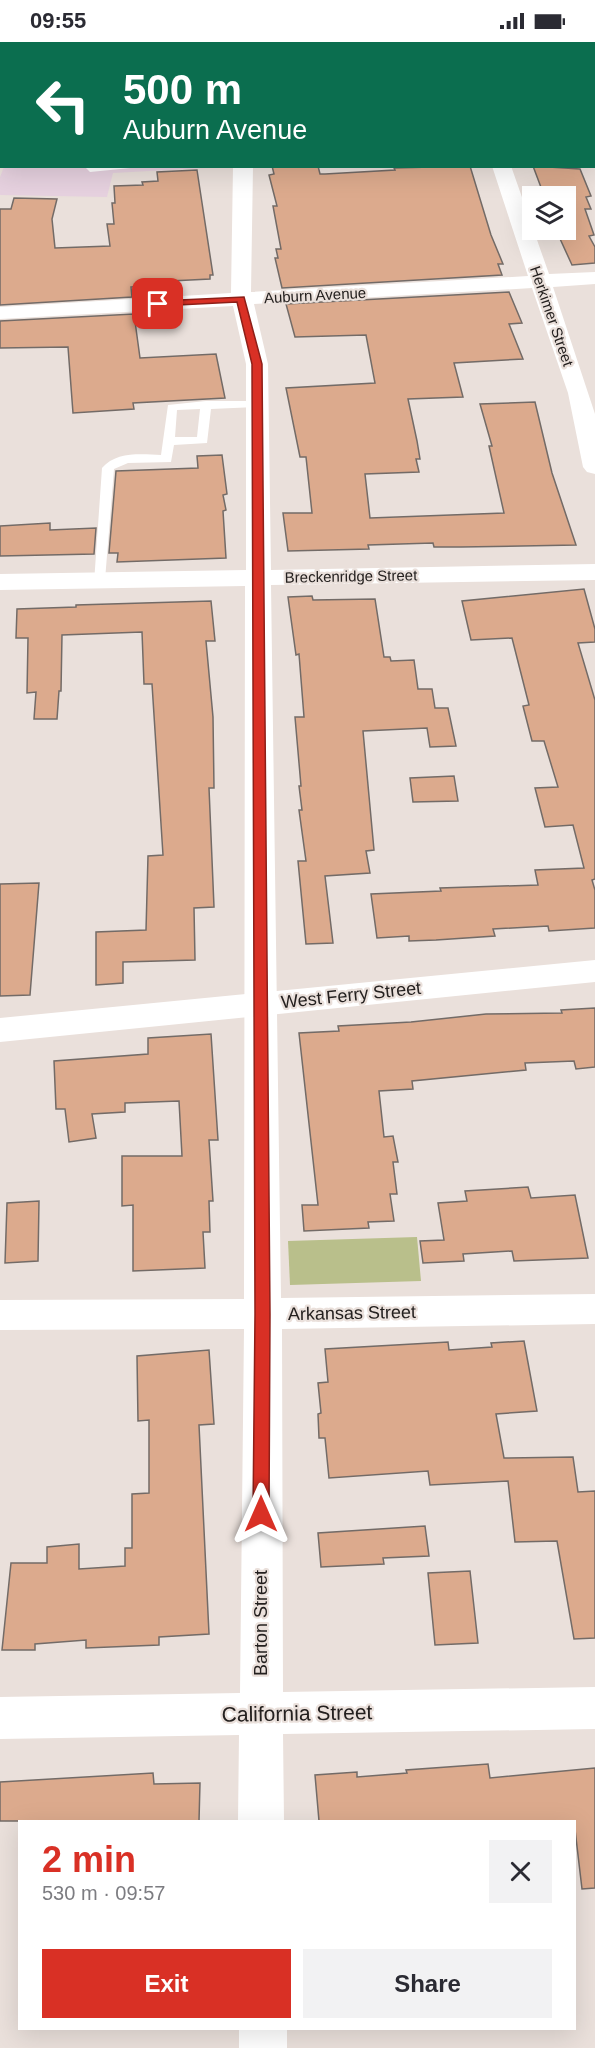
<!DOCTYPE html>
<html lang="en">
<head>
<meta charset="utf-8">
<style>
  :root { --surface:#fff; --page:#f2f2f3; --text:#2b2b33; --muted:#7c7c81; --accent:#d93025 }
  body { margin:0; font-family:Arial,sans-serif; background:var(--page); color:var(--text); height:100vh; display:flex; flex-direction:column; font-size:22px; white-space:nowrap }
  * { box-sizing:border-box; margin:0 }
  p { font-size:20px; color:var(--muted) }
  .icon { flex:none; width:33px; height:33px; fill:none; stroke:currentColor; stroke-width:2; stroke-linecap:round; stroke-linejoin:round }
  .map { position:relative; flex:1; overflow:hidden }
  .drawer { position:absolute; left:18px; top:1778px; width:558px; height:210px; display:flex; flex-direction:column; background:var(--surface); border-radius:0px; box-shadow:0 6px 24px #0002 }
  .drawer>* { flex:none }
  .hud { position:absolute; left:0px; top:0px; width:596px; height:126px; box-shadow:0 6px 24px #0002; background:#0b6e4f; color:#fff; overflow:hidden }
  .buttons { position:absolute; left:522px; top:144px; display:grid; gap:12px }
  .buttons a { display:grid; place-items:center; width:54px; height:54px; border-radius:0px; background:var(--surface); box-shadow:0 6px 24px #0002; font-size:30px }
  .pin { position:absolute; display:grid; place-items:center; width:51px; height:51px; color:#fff; margin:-26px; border-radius:12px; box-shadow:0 3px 9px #0006 }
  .me { position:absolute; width:66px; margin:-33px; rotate:0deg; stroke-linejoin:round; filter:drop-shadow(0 0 4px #0008) }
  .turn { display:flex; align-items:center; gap:21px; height:126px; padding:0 24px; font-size:27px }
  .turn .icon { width:78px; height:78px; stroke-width:2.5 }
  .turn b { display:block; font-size:42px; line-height:51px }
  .round { display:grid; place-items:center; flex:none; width:63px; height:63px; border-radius:0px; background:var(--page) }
  .overview { display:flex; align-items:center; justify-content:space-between; height:102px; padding:0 24px }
  h1 { font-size:36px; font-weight:700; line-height:45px; color:var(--accent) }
  .cta { display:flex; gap:12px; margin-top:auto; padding:12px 24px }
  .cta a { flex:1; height:69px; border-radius:0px; background:var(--accent); color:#fff; font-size:24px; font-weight:700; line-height:69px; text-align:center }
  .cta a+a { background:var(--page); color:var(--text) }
  .status { display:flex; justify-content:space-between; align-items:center; height:42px; padding:0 30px; background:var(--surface); direction:ltr }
  .status svg { height:16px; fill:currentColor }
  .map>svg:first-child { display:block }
  .education { fill:#e6d1df }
  .green { fill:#b9bf8b }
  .building { fill:#dcaa8d; stroke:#736b67; stroke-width:1.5 }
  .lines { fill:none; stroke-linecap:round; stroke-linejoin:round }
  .lane { fill:#fff; fill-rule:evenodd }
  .street { fill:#fff; fill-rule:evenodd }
  .secondary { fill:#fff; fill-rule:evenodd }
  .route { fill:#d93025; stroke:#8d1f18; stroke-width:1.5 }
  .labels { text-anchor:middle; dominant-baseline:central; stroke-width:4.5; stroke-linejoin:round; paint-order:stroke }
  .far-street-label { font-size:15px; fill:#24201f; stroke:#eae0db }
  .street-label { font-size:18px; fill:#24201f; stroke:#eae0db }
  .near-street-label { font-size:21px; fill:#24201f; stroke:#eae0db }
</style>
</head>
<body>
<div class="status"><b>09:55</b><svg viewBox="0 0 49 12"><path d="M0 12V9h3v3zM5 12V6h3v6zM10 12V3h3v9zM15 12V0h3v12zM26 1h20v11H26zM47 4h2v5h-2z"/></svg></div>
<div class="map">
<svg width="595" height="2006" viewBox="0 0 595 2006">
  <rect width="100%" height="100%" fill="#eae0db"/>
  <polygon class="education" points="4,125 224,125 113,131 107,155 0,153 0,135"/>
  <polygon class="green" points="417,1195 421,1239 290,1243 288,1199"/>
  <g class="building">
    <polygon points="272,124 318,124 320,132 325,132 395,128 394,126 470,124 491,193 503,222 498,222 502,233 282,246 275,216 278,216 276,207 281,207 273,164 277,164 269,133 274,132"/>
    <polygon points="533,124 580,127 591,154 586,155 591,167 585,167 594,193 589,194 595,205 595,221 572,223 556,188 566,188 566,154 541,154 538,148 542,148"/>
    <polygon points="197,128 213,233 210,233 210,237 150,240 148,244 131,245 132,255 0,263 0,167 11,167 14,156 57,157 52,177 55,206 110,204 107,182 114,182 112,161 115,161 114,144 143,143 142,140 158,139 157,130"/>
    <polygon points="509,250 522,281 509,282 523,317 454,321 463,355 408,357 417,399 420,417 416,417 419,430 365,432 370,476 504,471 489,404 492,404 480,362 535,360 552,431 576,503 461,505 434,505 433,501 368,503 369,507 288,509 283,471 312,471 306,415 300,415 286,346 375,341 366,293 295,295 286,262"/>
    <polygon points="134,272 140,316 216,312 225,356 133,361 134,367 73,371 68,305 0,306 0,279"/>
    <polygon points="222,413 227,452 223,453 226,468 223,469 226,516 117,520 118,511 109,511 116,429 198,426 197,414"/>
    <polygon points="50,481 50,488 96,486 94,512 0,514 0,484"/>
    <polygon points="584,547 595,587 595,600 578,601 595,658 595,837 592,838 595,848 595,886 549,889 548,884 493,887 495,894 436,898 409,899 409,894 377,896 371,852 441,849 440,846 538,843 535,828 584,826 573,783 545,785 535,746 558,745 544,699 532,699 523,664 529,663 512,596 471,598 462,559"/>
    <polygon points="312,554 313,558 375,557 384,615 390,615 391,619 414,618 418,647 432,647 435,666 448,666 456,704 430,705 427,686 363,689 374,808 366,809 370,831 325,834 333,901 306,902 298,819 306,819 299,768 302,768 299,744 301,744 295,675 304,675 299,612 296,613 288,555"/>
    <polygon points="211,559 215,599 206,599 213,675 214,746 209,746 214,865 194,866 195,918 123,920 123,941 96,943 96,890 146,888 148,814 163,813 152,642 144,642 142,590 62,593 61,649 59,649 57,677 34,677 36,650 27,651 28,596 16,596 17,567 76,565 76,563"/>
    <polygon points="454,734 458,759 413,760 410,736"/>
    <polygon points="39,841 30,953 0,954 0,842"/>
    <polygon points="595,966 595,1025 576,1027 574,1019 525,1021 526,1028 412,1039 413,1047 379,1049 384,1095 393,1094 398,1120 393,1120 397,1152 390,1152 394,1179 368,1180 369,1186 304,1189 302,1163 318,1163 299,991 339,989 338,984 411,980 486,972 562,971 561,968"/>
    <polygon points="211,992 218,1098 209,1098 213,1159 209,1159 210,1190 203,1190 205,1226 133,1229 133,1163 122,1164 122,1114 182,1114 179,1059 125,1061 125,1070 92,1072 96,1096 69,1100 65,1067 56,1067 54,1019 148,1012 148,996"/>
    <polygon points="528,1145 531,1156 575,1153 588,1216 514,1219 512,1209 463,1212 464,1219 423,1221 420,1199 444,1198 438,1161 467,1159 465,1149"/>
    <polygon points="39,1159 38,1219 5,1221 7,1161"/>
    <polygon points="524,1299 537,1369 496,1372 504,1416 573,1415 578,1450 595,1449 595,1596 574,1597 557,1499 515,1500 508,1439 430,1443 428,1429 329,1436 325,1396 319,1396 318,1372 321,1371 318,1341 328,1340 325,1307 448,1300 449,1308 492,1305 491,1301"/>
    <polygon points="209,1308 214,1382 199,1383 209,1592 159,1595 159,1603 86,1606 86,1598 35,1602 35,1608 2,1608 11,1521 47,1521 47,1505 79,1502 79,1527 125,1524 125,1506 132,1506 132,1452 149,1451 149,1378 138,1379 137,1314"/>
    <polygon points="425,1484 429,1514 383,1516 384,1522 321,1525 318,1491"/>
    <polygon points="470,1529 478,1601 435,1603 428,1531"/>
    <polygon points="488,1722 490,1736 595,1726 595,1846 582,1847 574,1779 319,1779 315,1733 357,1730 357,1735 407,1731 406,1728"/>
    <polygon points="153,1731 154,1742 200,1741 199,1779 0,1779 0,1740"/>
  </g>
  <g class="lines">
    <g class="lane">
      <rect x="0" y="108" width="2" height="6"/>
      <polygon points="84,124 151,124 90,130"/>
      <path d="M 206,359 L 257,359 L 263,362 L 257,365 L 211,367 L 207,401 L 174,403 L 171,420 L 128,421 L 114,427 L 105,538 L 99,542 L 94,541 L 102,426 C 116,409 142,412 161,413 L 168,363 ZM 200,367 L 197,395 L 175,395 L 177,368 Z"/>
    </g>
    <g class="street">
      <polygon points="18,0 36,0 18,2"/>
      <rect x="457" y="0" width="18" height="2"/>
      <rect x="594" y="31" width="1" height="10"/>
      <polygon points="0,70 2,70 0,86"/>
      <polygon points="233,124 253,124 251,250 528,234 492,124 511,124 549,232 595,230 595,242 553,245 595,372 595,432 587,430 583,425 568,351 532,246 254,262 268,322 271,528 595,522 595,538 271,543 281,1256 595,1252 595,1282 282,1287 283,1650 595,1645 595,1687 283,1692 284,1779 238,1779 239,1693 0,1697 0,1655 240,1651 244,1287 0,1288 0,1258 244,1257 245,544 0,548 0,532 246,528 246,322 233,264 0,277 0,265 231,251"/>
      <rect x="239" y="1986" width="48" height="20"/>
    </g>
    <polygon class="secondary" points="595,918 595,940 0,1000 0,976"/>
  </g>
  <polygon class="route" points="244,255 262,322 270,1272 269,1472 267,1478 261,1480 255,1478 253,1472 255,1272 252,322 237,260 158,264 154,262 158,259"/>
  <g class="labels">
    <g class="far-street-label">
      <text transform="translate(315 253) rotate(-3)">Auburn Avenue</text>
      <text transform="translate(552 274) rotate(71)">Herkimer Street</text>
      <text transform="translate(351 534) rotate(-1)">Breckenridge Street</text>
    </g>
    <g class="street-label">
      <text transform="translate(351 953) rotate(-6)">West Ferry Street</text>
      <text transform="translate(352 1271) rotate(-1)">Arkansas Street</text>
      <text transform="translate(261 1581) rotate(-90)">Barton Street</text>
    </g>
    <g class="near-street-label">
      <text transform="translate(297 1671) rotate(-1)">California Street</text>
    </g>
  </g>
</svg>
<div class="buttons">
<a><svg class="icon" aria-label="layers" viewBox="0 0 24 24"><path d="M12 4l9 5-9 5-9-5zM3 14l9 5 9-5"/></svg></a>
</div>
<div class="pin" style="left:158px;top:262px;background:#d93025"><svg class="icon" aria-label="arrive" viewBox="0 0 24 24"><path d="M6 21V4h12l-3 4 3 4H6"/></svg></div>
<svg class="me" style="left:261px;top:1472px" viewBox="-20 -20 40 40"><path d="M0-17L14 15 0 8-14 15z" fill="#d93025" stroke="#fff" stroke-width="4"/></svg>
<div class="hud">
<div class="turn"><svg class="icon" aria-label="left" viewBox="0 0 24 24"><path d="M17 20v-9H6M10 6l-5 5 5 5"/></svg><div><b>500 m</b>Auburn Avenue</div></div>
</div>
<section class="drawer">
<div class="overview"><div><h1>2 min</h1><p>530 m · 09:57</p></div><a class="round"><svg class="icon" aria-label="close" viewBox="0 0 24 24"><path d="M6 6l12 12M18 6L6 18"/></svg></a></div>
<div class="cta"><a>Exit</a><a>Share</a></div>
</section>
</div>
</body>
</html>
